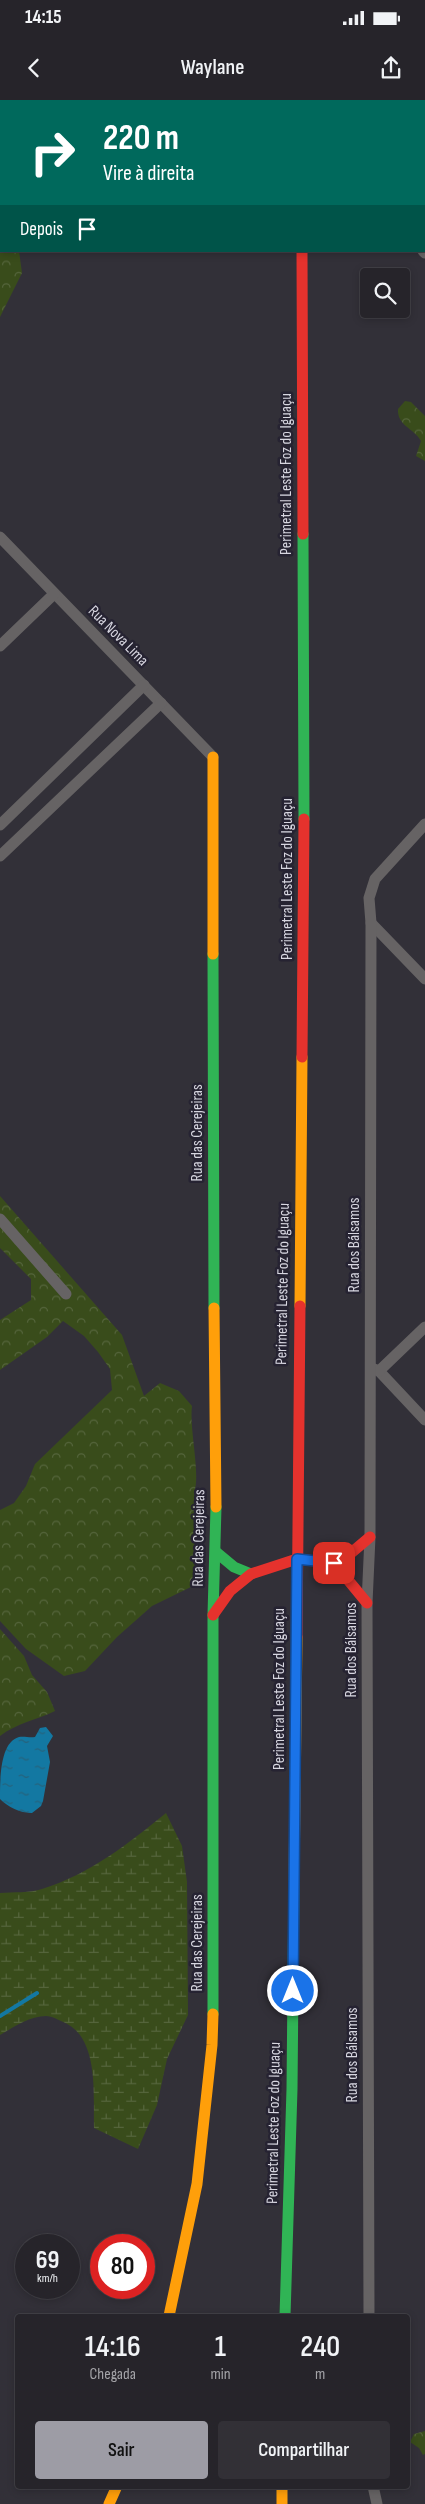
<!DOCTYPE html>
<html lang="pt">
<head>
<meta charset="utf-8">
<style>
  :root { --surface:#26242a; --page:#323036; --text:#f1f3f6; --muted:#a4a4a8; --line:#424147; --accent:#9d9ca5 }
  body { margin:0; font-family:"Sofia Sans Condensed",sans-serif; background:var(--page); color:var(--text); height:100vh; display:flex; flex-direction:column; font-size:19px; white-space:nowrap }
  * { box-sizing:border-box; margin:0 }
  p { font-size:16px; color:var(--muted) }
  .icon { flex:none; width:28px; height:28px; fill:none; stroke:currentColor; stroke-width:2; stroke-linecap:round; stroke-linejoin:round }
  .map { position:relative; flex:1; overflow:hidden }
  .panel { position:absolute; left:15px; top:2214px; width:395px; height:175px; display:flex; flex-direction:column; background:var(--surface); border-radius:5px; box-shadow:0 2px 8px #0003,0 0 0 1px var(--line) }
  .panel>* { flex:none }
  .guide { position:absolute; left:0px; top:0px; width:425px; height:152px; box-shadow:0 2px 8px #0003,0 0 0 1px var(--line); background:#00695c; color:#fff; overflow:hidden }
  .controls { position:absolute; left:360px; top:168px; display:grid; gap:10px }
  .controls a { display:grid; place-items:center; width:50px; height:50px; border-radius:5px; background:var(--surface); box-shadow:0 2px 8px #0003,0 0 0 1px var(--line); font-size:25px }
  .speed { position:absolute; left:15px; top:2134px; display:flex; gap:10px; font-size:25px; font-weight:700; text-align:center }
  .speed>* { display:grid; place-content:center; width:65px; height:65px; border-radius:50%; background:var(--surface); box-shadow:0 2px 8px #0003,0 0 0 1px var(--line); line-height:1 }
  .speed small { font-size:12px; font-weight:400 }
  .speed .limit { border:8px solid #d22; background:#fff; color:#111 }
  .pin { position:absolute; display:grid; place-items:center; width:42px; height:42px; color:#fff; margin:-21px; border-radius:10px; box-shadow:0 2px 8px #0006 }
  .me { position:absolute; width:55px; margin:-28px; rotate:0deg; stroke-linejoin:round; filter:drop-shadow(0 0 4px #0008) }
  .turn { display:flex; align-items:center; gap:18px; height:105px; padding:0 20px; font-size:22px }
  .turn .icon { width:65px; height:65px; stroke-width:2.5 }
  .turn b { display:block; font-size:35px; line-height:42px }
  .then { display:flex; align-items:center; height:48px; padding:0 20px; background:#0003; gap:10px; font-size:19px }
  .eta { display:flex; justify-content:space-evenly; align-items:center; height:85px; text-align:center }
  .eta b { font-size:30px; font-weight:600; line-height:35px }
  .button { display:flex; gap:10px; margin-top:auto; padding:10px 20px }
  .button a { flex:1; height:58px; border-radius:5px; background:var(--accent); color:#111; font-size:20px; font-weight:600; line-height:58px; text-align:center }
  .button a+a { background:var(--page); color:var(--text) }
  .status { display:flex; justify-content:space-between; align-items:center; height:35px; padding:0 25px; background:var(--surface); direction:ltr }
  .status svg { height:14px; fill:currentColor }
  header { display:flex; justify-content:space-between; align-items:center; height:65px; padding:0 20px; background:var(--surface); font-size:22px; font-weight:600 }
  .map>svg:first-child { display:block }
  .forest { fill:url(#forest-crowns) }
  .wetland { fill:url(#wetland-marsh) }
  .water { fill:url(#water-ripples) }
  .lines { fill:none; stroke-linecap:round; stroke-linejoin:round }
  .stream { stroke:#1378a2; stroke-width:4 }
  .street { stroke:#666364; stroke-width:11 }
  .fast { stroke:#30b455; stroke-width:11 }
  .slow { stroke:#ff9f0a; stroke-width:11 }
  .jam { stroke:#e5322d; stroke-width:11 }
  .route-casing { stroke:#114b97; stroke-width:12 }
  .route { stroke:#1a73e8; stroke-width:9 }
  .labels { text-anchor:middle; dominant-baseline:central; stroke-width:5; stroke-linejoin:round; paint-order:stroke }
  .street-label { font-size:16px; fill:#d7d6e0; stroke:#262332 }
</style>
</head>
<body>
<div class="status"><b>14:15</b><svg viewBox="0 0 49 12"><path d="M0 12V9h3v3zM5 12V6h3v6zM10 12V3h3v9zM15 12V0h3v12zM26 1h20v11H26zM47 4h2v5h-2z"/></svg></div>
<header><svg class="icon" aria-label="back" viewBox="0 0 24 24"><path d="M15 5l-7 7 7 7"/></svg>Waylane<svg class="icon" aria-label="share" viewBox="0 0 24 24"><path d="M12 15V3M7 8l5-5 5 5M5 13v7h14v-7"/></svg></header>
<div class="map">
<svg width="425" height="2404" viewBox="0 0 425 2404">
  <defs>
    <pattern id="forest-crowns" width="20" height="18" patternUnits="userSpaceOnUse" patternTransform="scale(1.25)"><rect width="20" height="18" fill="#394c1b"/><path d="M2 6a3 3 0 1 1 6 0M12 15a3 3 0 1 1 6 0" fill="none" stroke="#55653c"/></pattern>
    <pattern id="wetland-marsh" width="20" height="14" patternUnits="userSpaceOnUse" patternTransform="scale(1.25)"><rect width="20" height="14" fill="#394c1b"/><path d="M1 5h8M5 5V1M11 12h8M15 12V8" fill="none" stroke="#55653c"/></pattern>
    <pattern id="water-ripples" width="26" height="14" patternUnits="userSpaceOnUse" patternTransform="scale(1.25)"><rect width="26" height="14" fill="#1378a2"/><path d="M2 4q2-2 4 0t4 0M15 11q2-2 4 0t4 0" fill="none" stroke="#25627c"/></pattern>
  </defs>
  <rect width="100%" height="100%" fill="#323038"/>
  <g class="forest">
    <polygon points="0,96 1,151 19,151 22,173 0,217"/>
    <path d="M 405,301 L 411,302 L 425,316 L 425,361 L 416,356 L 421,341 C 414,328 397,326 398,309 Z"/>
    <path d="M 0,1096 L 122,1235 L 144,1296 L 160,1283 L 179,1291 L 192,1306 C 189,1329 201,1376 194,1392 L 202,1466 L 193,1486 L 152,1506 L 117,1537 L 85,1571 L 64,1576 L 26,1549 L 0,1521 L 0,1410 L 14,1403 L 26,1386 L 35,1364 L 112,1290 L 110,1269 L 98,1252 L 84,1236 L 63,1221 L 47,1237 L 0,1270 L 0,1220 L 31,1200 L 31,1179 L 0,1148 Z"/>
    <path d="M 0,1529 L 24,1556 L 32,1575 L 47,1592 L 55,1611 C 36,1620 17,1623 0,1636 Z"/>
    <polygon points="425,2331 425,2354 423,2355 419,2348 410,2342 414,2334"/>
  </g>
  <path class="wetland" d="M 166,1713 L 182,1746 L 187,1782 L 188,1915 L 167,1959 L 157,2005 L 138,2049 L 94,2028 C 93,1994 100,1935 61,1921 C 57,1919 51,1916 46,1916 C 30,1916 14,1927 0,1935 L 0,1793 C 13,1792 30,1793 42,1789 C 90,1774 128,1744 166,1713 Z"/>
  <path class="water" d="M 46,1627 L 53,1636 L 47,1646 L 50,1662 L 43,1701 L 41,1706 L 32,1713 C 20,1713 8,1707 0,1699 C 0,1679 0,1642 19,1637 C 25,1636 29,1638 35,1637 L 40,1628 Z"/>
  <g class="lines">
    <polyline class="stream" points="0,1916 37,1893"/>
    <g class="street">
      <polyline points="276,0 277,1"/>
      <polyline points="423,151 425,153"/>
      <polyline points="0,437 213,657"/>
      <polyline points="0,546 54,494"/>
      <polyline points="0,725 144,585"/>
      <polyline points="0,756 161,603"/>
      <polyline points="371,823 425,879"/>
      <polyline points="0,1119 66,1194"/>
      <polyline points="371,1268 379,1271 425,1320"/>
      <polyline points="379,1271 425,1227"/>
      <polyline points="369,2216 367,1503 370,1437 371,823 369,798 375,779 425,724"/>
      <polyline points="373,2386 377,2404"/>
    </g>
    <g class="fast">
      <polyline points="303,434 304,719"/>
      <polyline points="213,854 214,1208"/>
      <polyline points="216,1452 234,1467 251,1474"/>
      <polyline points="213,1914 213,1515 216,1407"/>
      <polyline points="285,2216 292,1989 294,1780"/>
    </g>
    <g class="slow">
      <polyline points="301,0 301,1"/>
      <polyline points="213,657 213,854"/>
      <polyline points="300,1206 302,957"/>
      <polyline points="214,1208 216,1407"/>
      <polyline points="294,1780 297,1537"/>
      <polyline points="169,2216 197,2084 212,1945 213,1914"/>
      <polyline points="282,2386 282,2404"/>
      <polyline points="109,2404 117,2386"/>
    </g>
    <g class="jam">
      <polyline points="302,151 303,434"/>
      <polyline points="302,957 304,719"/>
      <polyline points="334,1463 367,1503"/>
      <polyline points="213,1515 230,1491 251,1474 297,1459 334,1463 351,1453 370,1437"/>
      <polyline points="297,1537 300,1206"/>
    </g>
  </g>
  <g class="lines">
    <g class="route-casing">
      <polyline id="route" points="293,1891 297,1459 334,1463"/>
    </g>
    <use href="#route" class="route"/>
  </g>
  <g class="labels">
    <g class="street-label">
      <text transform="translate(286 374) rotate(-90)">Perimetral Leste Foz do Iguaçu</text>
      <text transform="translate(118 536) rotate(45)">Rua Nova Lima</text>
      <text transform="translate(287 779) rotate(-90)">Perimetral Leste Foz do Iguaçu</text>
      <text transform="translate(197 1033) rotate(-90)">Rua das Cerejeiras</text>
      <text transform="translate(354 1145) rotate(-90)">Rua dos Bálsamos</text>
      <text transform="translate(283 1184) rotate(-89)">Perimetral Leste Foz do Iguaçu</text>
      <text transform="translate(199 1438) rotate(-89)">Rua das Cerejeiras</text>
      <text transform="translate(351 1550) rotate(-90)">Rua dos Bálsamos</text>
      <text transform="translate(279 1589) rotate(-90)">Perimetral Leste Foz do Iguaçu</text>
      <text transform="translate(197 1843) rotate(-90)">Rua das Cerejeiras</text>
      <text transform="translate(352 1955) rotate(-90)">Rua dos Bálsamos</text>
      <text transform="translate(274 2023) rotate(-89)">Perimetral Leste Foz do Iguaçu</text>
    </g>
  </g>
</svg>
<div class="controls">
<a><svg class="icon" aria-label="search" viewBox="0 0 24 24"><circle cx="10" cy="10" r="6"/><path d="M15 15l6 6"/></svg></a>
</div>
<div class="speed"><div>69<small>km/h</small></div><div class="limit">80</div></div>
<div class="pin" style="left:334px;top:1463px;background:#d93025"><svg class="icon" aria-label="arrive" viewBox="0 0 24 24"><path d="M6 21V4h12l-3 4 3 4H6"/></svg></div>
<svg class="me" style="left:293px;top:1891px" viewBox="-20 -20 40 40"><circle r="17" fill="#1a73e8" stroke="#fff" stroke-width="3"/><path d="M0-11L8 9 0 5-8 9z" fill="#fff"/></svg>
<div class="guide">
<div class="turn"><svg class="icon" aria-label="right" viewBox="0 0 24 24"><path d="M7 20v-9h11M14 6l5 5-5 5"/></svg><div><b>220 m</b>Vire à direita</div></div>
<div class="then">Depois<svg class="icon" aria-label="arrive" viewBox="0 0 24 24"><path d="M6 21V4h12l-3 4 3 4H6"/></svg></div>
</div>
<section class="panel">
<div class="eta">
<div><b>14:16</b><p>Chegada</p></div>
<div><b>1</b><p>min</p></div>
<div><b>240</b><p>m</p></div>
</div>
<div class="button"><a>Sair</a><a>Compartilhar</a></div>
</section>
</div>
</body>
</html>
